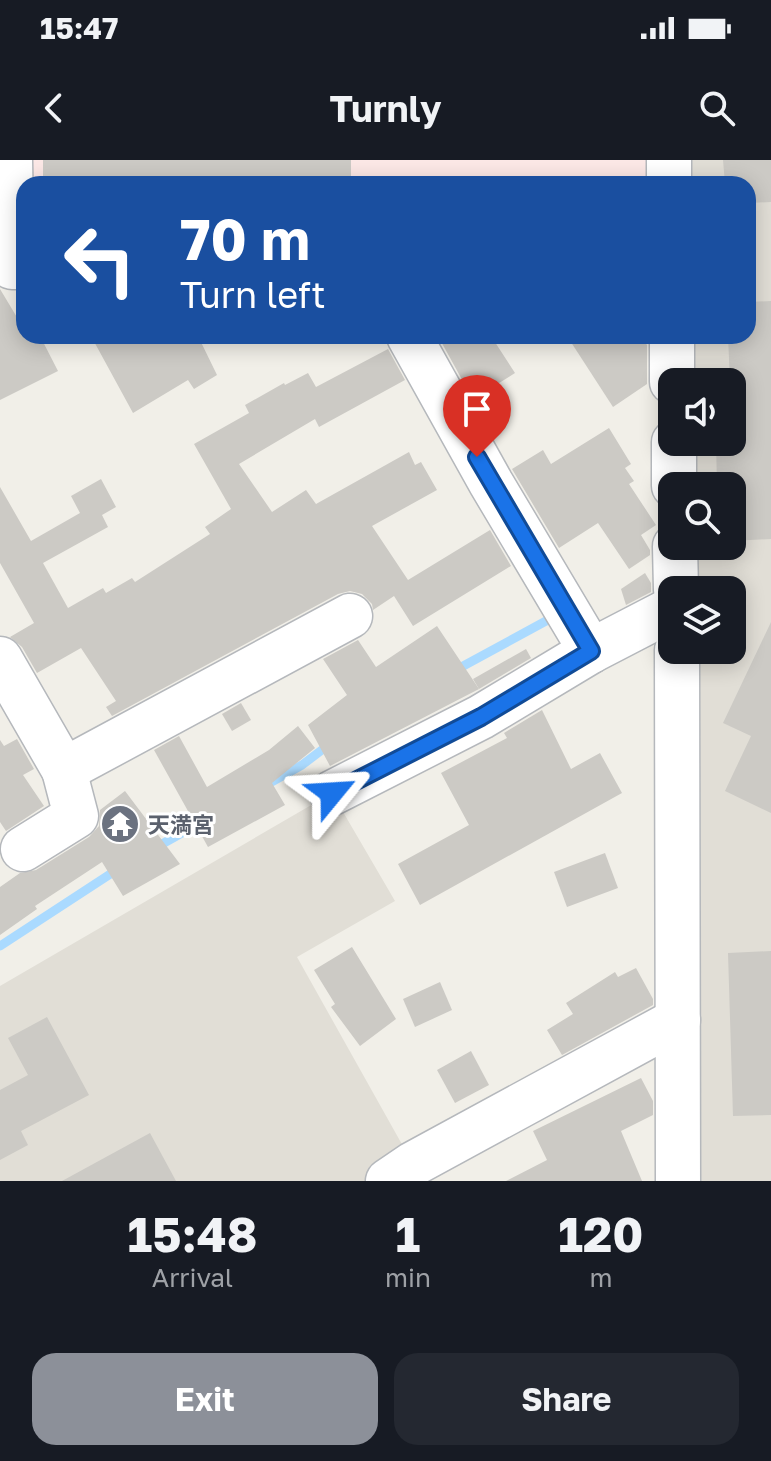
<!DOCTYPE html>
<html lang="en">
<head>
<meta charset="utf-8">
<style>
  :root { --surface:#171b24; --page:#242831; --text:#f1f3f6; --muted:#9ea1a6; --accent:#8c9099 }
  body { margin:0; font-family:"Golos Text","Noto Sans JP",sans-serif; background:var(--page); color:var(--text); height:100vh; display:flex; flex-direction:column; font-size:30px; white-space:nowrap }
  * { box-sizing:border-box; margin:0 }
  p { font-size:26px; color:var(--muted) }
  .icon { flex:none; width:44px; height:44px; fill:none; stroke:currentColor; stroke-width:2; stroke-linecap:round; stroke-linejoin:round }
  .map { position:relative; height:1021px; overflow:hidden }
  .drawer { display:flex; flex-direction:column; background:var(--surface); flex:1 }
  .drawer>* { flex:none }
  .top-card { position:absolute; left:16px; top:16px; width:740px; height:168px; border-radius:24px; box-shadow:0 4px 20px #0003; background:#1a4fa0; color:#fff; overflow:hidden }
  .controls { position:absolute; left:658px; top:208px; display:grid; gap:16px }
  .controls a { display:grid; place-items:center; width:88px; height:88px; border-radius:16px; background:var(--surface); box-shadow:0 4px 20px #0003; font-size:40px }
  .pin { position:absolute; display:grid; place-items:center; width:68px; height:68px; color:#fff; margin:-82px -34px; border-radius:50% 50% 50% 0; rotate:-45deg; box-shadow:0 0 8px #0007 }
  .pin .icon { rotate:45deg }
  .me { position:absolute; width:88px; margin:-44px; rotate:63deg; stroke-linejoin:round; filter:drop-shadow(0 0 6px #0008) }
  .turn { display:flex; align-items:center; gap:28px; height:168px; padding:0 32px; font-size:36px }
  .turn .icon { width:104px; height:104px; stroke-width:2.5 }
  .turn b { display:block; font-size:56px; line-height:68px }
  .eta { display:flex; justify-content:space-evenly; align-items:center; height:136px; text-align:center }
  .eta b { font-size:48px; font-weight:700; line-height:56px }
  .button { display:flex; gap:16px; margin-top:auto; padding:16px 32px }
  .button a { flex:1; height:92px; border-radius:24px; background:var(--accent); color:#fff; font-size:32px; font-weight:700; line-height:92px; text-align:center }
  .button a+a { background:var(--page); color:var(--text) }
  .status { display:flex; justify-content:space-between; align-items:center; height:56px; padding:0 40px; background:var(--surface); direction:ltr }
  .status svg { height:22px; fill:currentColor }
  header { display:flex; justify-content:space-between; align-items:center; height:104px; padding:0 32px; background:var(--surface); font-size:36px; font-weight:700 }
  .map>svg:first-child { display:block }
  .education { fill:#e1ded6 }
  .medical { fill:#fce8e6 }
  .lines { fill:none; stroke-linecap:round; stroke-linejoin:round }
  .stream { stroke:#aadaff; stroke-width:9 }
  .building { fill:#cccac5 }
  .minor-casing { stroke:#b5b8bc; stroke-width:47 }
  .minor { stroke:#fff; stroke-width:44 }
  .route-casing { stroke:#114b97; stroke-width:20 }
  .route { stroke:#1a73e8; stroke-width:14 }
  .labels { text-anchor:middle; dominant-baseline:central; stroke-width:6; stroke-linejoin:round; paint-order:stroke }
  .worship-label { font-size:22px; font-weight:bold; fill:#5b616d; stroke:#fff; text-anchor:start }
</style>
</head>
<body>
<div class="status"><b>15:47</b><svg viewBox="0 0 49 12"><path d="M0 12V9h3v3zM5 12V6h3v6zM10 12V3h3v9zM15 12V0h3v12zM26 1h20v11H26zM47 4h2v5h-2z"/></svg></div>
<header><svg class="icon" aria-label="back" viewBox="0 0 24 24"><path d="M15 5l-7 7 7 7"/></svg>Turnly<svg class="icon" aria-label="search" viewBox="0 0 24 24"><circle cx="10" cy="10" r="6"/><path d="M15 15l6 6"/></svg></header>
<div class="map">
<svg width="771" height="1021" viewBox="0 0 771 1021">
  <rect width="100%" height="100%" fill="#f1efe8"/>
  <g class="education">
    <polygon points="686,0 771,0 771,1021 680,1021 684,490 732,490 732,430 685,430 685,386 732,386 732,326 685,326 686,282 732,282 732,222 686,222 687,176 748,176 748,24 687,24"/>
    <polygon points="332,633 395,741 297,797 413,1004 388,1021 0,1021 0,826"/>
  </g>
  <polygon class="medical" points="10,0 673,0 672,24 24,24"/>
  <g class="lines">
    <g class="stream">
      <polyline points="454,511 557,455"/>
      <polyline points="266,625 302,605 331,583"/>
      <polyline points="155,688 205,660"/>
      <polyline points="0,786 118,709"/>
    </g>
  </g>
  <g class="building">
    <rect x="43" y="0" width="308" height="24"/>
    <polygon points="723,0 771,0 771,42 748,43 748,24 725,24"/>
    <polygon points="0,129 24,169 24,176 40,176 58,211 0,240"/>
    <polygon points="771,141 771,379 732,381 732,326 717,326 716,282 732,282 732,222 730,222 728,176 748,176 748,142"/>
    <polygon points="91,176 198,176 217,215 194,229 188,220 133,253"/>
    <polygon points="438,176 491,176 515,213 491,228 495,233 476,245"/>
    <polygon points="567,176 641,176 647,185 647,224 613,247"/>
    <polygon points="388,189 405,220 319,267 315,259 239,304 272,352 306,330 316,344 409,292 415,305 421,302 437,330 372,366 408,420 490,370 511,406 413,466 394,436 373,450 372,444 362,434 350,431 338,434 112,556 106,547 116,541 81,488 37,513 22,487 10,477 34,463 0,403 0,327 31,381 80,353 71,336 101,319 116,347 102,355 108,367 43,403 68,448 103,428 106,433 132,418 135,422 210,374 205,367 231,349 194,284 249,253 245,245 284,223 285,225 308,213 316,227"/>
    <polygon points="609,268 631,304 625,308 634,321 629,324 656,365 641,375 650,390 650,395 629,409 598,363 559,388 512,309 543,290 551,304"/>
    <polygon points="645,413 651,423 651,432 626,445 621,429"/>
    <polygon points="771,462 771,653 725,631 751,576 723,563"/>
    <polygon points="437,466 479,529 330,606 308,565 347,535 323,499 358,480 376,507"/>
    <polygon points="526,489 531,498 479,529 473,519"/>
    <polygon points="241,543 251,560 232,571 222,554"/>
    <polygon points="542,550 571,609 600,593 622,633 420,745 398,704 469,665 441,613 507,578 504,573"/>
    <polygon points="298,566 315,588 272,623 285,645 208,687 154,590 179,576 207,627 269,590"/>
    <polygon points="17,579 34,609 23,615 44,646 6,671 0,662 0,580 4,586"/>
    <polygon points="125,631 180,704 123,736 102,702 35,746 37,749 0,775 0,727 20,713 36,710 89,677 99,666 100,650"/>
    <polygon points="605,693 618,728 567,747 554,712"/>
    <polygon points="352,787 396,859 360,886 331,847 335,844 314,810"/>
    <polygon points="771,791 771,955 733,956 728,793"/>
    <polygon points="636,808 653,839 653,845 562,895 547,870 573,854 566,843 615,812 618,817"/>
    <polygon points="440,822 452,850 415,867 403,839"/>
    <polygon points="47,857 89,935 21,971 28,985 0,1000 0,930 28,915 8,878"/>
    <polygon points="471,891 489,925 455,943 437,910"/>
    <polygon points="641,918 653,941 653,955 621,971 642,1021 506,1021 547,1000 533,971"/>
    <polygon points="150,973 176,1021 62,1021"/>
  </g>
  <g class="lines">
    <g class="minor-casing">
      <g id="minor">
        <polyline points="10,0 12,107 24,107"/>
        <polyline points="669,0 669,24"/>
        <polyline points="409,176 491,323 591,491"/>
        <polyline points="672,176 672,222"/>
        <polyline points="674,282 674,326"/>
        <polyline points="675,386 676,430"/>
        <polyline points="677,490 678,1021"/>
        <polyline points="0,499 64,610 350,456"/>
        <polyline points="332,633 481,557 591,491 672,449"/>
        <polyline points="23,689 76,656 64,610"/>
        <polyline points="388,1021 413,1004 678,860"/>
      </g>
    </g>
    <use href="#minor" class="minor"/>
  </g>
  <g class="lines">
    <g class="route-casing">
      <polyline id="route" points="332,633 481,557 591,491 477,297"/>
    </g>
    <use href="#route" class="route"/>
  </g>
  <defs>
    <g id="temple-disc" transform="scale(2)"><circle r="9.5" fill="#6b7280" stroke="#fff"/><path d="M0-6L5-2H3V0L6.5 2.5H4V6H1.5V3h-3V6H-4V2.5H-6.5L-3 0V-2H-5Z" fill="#fff"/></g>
  </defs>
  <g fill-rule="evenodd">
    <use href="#temple-disc" x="120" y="664"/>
  </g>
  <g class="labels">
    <g class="worship-label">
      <text x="148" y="664">天満宮</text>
    </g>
  </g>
</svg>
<div class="controls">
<a><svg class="icon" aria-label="sound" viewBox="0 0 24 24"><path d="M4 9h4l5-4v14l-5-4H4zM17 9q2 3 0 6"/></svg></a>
<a><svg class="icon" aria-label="search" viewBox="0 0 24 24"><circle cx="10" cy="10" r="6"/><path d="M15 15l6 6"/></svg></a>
<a><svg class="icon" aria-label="layers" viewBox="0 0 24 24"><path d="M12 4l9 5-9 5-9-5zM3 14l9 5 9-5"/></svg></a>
</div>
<div class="pin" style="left:477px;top:297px;background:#d93025"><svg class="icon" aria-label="arrive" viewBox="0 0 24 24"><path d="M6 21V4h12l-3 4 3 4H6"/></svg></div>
<svg class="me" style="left:332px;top:633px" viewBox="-20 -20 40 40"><path d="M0-17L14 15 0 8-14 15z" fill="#1a73e8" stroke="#fff" stroke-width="4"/></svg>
<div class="top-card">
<div class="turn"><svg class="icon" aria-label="left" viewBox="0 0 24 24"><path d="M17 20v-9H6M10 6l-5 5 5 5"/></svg><div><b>70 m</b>Turn left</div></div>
</div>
</div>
<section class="drawer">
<div class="eta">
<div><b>15:48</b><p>Arrival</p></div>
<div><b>1</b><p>min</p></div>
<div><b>120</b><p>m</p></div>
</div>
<div class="button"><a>Exit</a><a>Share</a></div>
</section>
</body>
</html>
